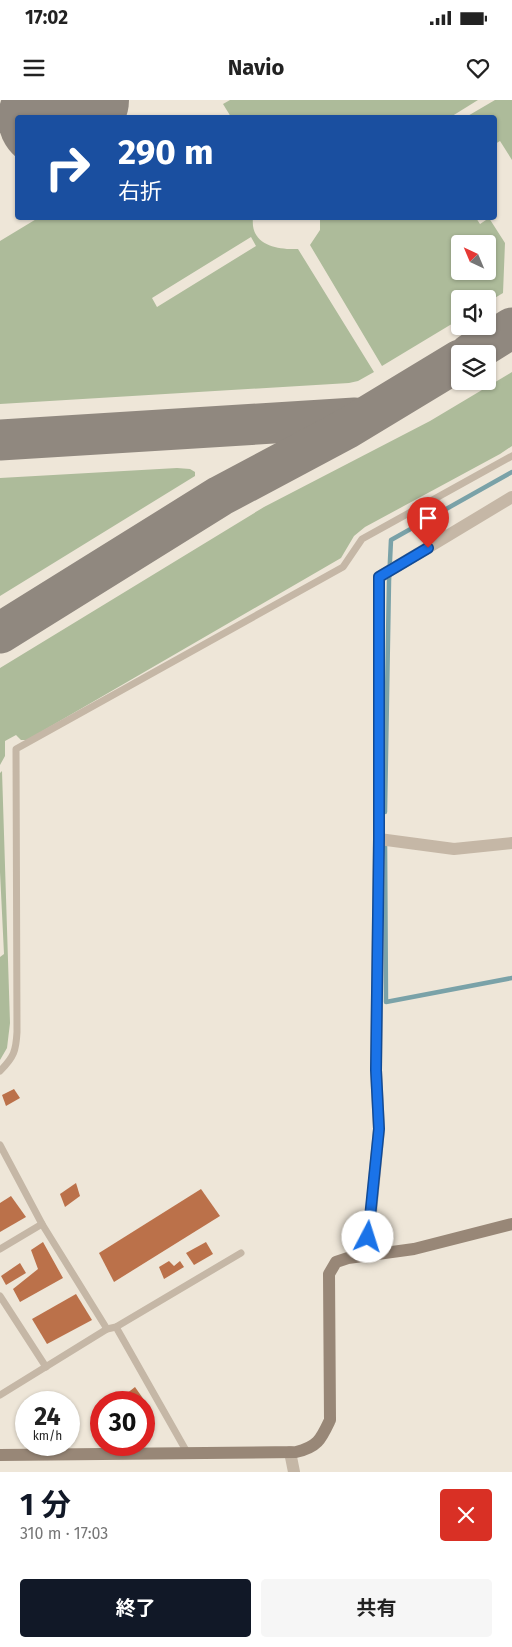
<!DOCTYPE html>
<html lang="ja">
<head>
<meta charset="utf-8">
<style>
  :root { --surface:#fff; --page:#f6f6f6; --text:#222; --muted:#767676; --accent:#111827 }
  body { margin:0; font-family:"Fira Sans","Noto Sans JP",sans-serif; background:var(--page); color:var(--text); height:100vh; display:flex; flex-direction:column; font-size:19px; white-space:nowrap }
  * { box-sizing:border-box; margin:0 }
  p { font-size:16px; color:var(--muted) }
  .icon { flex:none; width:28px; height:28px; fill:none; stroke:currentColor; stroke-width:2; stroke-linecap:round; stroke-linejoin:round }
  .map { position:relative; height:1372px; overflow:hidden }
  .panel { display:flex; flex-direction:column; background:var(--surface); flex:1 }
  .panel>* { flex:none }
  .banner { position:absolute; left:15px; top:15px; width:482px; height:105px; border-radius:5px; box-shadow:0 1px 4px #0004; background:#1a4fa0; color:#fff; overflow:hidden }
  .needle { width:32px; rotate:316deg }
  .tools { position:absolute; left:451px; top:135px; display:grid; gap:10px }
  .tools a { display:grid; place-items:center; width:45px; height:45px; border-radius:5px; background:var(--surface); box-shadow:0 1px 4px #0004; font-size:25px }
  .speed { position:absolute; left:15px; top:1291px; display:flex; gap:10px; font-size:25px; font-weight:700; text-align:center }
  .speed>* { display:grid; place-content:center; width:65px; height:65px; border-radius:50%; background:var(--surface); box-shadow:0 1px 4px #0004; line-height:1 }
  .speed small { font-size:12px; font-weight:400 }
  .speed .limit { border:8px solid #d22; background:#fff; color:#111 }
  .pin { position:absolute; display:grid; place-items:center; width:42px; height:42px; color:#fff; margin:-51px -21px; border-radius:50% 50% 50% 0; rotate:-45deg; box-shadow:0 0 5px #0007 }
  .pin .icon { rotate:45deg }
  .me { position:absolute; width:55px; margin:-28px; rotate:5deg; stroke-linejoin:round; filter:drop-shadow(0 0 4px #0008) }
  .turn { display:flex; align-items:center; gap:18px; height:105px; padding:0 20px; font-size:22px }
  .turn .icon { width:65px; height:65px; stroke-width:2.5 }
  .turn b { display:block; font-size:35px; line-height:42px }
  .round { display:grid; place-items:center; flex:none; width:52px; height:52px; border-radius:5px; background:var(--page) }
  .summary { display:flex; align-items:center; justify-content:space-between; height:85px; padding:0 20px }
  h1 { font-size:30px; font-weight:700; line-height:38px; color:var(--accent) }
  .cta { display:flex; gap:10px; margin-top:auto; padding:10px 20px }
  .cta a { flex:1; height:58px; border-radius:5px; background:var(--accent); color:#fff; font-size:20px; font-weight:700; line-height:58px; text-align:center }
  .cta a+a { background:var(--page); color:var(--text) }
  .status { display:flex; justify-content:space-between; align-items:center; height:35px; padding:0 25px; background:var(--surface); direction:ltr }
  .status svg { height:14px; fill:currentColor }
  header { display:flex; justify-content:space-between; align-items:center; height:65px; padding:0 20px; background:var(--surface); font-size:22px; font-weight:700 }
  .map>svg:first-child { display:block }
  .green { fill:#adbb9a; fill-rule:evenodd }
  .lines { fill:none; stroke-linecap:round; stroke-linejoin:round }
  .stream { stroke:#7aa2a8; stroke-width:4.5 }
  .taxiway { stroke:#90887f; stroke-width:41 }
  .runway { stroke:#90887f; stroke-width:102 }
  .building { fill:#bb714a }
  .lane { stroke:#c5b7a6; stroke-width:7 }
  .street { stroke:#c5b7a6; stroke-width:12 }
  .secondary { stroke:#988777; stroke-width:12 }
  .route-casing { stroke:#114b97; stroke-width:12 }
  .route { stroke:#1a73e8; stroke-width:9 }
</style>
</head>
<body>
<div class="status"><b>17:02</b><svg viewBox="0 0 49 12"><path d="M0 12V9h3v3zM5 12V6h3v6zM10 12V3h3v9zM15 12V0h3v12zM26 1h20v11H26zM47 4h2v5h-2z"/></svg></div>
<header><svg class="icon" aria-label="menu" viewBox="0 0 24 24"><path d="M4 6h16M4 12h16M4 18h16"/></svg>Navio<svg class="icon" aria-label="heart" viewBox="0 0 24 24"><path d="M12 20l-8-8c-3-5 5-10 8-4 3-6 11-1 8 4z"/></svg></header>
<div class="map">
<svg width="512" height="1372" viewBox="0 0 512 1372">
  <rect width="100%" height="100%" fill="#eee6d8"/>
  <g class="green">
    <polygon points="230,0 478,0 449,18 231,17 223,4"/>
    <polygon points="495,0 512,0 512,60 500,41 495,44 495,18 466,17"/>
    <path d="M 38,118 L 253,118 C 250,145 277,150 298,149 L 374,272 L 358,281 L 349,283 L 0,304 L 0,141 ZM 251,137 L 256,146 L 157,207 L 152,198 Z"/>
    <path d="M 320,118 L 476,118 L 480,124 L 489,118 L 505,143 L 503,193 L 488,202 L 488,199 L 460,199 L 460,219 L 382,266 L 310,145 L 320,130 ZM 460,144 L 488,144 L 488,171 L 460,171 Z"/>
    <polygon points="512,272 512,346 500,354 365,427 354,436 341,458 27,640 21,640 16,635 5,641 5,656 0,665 0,568 264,407 430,321"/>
    <polygon points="177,368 190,369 195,372 195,376 0,496 0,378"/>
    <polygon points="2,671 10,923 7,948 0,960 0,857 4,854 0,772 0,673"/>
  </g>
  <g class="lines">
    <g class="stream">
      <polyline points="385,712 389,481 391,440 512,372"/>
      <polyline points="385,740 386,902 512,878"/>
    </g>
    <g class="taxiway">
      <polyline points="470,254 512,228"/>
      <polyline points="0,340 355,318"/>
      <polyline points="0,533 220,396 346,329 460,260"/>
    </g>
    <polyline class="runway" points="49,18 78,0"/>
  </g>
  <g class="building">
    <polygon points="14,989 20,998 6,1006 2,995"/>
    <polygon points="76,1083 80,1096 65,1107 60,1094"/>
    <polygon points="201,1089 220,1116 114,1182 99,1153"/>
    <polygon points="11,1096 26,1117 0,1132 0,1103"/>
    <polygon points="43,1142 63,1178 20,1202 13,1189 38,1169 31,1150"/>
    <polygon points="206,1142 213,1154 194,1165 186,1153"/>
    <polygon points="169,1161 174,1166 180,1161 184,1167 164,1179 159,1167"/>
    <polygon points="20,1163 26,1173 6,1185 1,1176"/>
    <polygon points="76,1194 92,1220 47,1244 32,1219"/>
    <polygon points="135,1287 149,1307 144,1310 144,1302 132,1302 126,1294"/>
    <polygon points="47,1295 51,1302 36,1302"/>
  </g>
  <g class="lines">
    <g class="lane">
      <path d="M 0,971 C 14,957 16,951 17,932 L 16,649 L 343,467 L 362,439 L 512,356"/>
      <polyline points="0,1045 42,1124 107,1229"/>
      <polyline points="0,1149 42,1124"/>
      <polyline points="0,1196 46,1267"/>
      <polyline points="116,1227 188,1354"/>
      <polyline points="0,1295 107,1229 116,1227 241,1153"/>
    </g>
    <g class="street">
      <polyline points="379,739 454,749 512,743"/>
      <polyline points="367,1155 379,1029 376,970 379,739 379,477 512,397"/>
      <polyline points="290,1352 294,1372"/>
    </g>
    <path class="secondary" d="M 0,1355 L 296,1352 C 318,1347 321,1339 330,1320 L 329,1174 L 336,1162 L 348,1158 L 414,1149 L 512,1124"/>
  </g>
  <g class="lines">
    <g class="route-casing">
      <polyline id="route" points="368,1137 379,1029 376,970 379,739 379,477 428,448"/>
    </g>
    <use href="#route" class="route"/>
  </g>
</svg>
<div class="tools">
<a><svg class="needle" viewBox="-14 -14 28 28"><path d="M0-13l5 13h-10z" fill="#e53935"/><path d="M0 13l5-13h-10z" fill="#767676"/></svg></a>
<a><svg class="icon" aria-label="sound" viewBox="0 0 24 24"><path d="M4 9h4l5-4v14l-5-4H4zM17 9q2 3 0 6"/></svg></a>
<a><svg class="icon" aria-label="layers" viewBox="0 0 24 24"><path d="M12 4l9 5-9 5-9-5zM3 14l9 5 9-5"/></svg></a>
</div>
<div class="speed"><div>24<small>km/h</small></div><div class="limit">30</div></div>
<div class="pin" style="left:428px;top:448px;background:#d93025"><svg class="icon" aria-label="arrive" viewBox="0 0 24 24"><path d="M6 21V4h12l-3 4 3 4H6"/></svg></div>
<svg class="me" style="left:368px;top:1137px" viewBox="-20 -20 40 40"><circle r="19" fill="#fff"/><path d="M0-13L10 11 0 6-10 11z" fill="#1a73e8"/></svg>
<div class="banner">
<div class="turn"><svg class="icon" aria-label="right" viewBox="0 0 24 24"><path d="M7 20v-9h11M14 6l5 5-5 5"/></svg><div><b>290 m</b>右折</div></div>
</div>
</div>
<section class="panel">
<div class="summary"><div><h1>1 分</h1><p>310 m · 17:03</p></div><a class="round" style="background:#d93025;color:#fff"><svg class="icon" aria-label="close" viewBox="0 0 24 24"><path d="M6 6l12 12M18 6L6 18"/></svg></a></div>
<div class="cta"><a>終了</a><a>共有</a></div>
</section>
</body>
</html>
